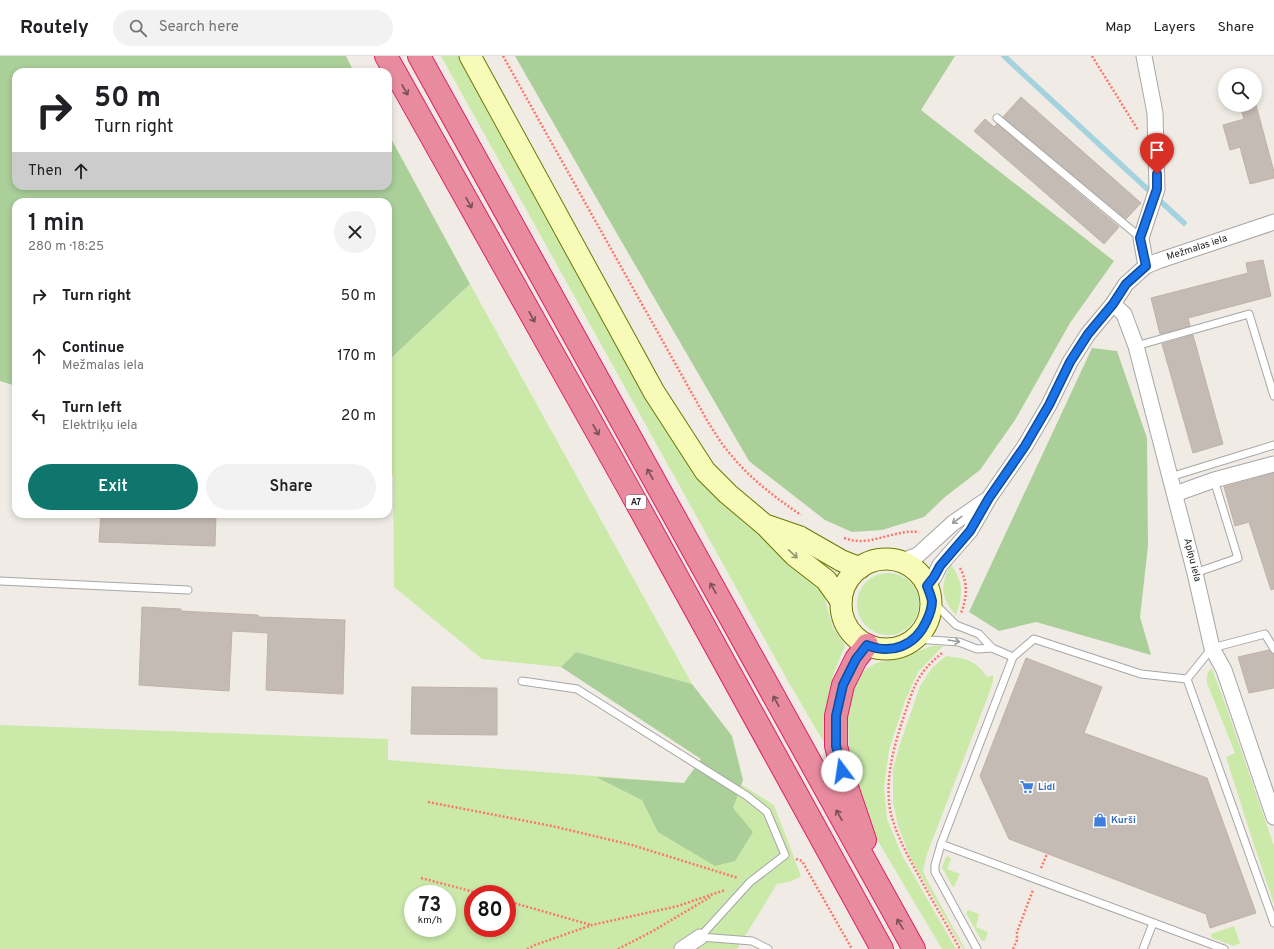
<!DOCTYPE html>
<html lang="en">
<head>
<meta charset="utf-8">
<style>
  :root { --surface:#fff; --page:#f2f2f2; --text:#202124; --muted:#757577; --line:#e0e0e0; --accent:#0f766e }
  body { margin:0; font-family:Overpass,sans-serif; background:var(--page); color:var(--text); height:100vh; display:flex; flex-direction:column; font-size:15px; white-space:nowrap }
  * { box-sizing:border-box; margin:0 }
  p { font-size:13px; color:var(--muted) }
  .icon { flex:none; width:22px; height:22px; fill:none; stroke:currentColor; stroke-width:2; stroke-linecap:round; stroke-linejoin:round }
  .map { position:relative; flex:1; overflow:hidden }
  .details { position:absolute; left:12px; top:142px; width:380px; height:320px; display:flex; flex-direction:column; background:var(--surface); border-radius:12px; box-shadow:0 2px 6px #0003 }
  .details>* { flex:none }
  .banner { position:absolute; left:12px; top:12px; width:380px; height:122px; border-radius:12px; box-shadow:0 2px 6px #0003; background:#fff; color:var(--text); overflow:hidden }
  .fabs { position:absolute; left:1218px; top:12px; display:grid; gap:8px }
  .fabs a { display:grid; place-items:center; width:44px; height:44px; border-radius:50%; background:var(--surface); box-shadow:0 2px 6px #0003; font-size:20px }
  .speed { position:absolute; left:404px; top:829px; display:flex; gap:8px; font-size:20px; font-weight:700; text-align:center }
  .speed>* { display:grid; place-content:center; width:52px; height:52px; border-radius:50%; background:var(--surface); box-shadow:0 2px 6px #0003; line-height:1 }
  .speed small { font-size:10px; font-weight:400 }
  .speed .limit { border:6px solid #d22; background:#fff; color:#111 }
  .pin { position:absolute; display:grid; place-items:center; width:34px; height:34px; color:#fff; margin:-41px -17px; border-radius:50% 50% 50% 0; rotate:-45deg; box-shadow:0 0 4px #0007 }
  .pin .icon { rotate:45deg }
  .me { position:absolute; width:44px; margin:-22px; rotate:346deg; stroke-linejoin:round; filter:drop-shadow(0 0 3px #0008) }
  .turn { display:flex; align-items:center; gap:14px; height:84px; padding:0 16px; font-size:18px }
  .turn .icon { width:52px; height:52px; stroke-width:2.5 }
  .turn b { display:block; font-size:28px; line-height:34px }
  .then { display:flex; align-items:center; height:38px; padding:0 16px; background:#0003; gap:8px; font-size:15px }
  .round { display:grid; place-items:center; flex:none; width:42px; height:42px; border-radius:21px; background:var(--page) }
  .head { display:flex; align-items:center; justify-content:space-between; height:68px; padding:0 16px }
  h1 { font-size:24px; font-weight:600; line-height:30px }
  .primary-button { display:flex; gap:8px; margin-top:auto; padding:8px 16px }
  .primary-button a { flex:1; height:46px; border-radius:24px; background:var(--accent); color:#fff; font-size:16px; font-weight:600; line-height:46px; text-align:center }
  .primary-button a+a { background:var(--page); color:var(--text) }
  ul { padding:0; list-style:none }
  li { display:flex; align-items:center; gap:12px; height:60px; padding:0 16px }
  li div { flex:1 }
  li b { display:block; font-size:15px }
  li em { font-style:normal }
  header { display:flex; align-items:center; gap:24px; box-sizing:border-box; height:56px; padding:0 20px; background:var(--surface); border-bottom:1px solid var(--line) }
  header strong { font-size:19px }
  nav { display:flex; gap:22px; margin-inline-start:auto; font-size:14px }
  .search { width:280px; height:36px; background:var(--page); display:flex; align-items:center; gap:10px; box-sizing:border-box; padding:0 14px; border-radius:22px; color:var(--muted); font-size:15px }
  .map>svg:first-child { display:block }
  .grass { fill:#cbeaaa; fill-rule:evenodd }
  .forest { fill:#aacf99 }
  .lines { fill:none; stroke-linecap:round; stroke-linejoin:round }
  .stream { stroke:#a4d2de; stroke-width:5.5 }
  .building { fill:#c4bbb4; stroke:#c1b2a7 }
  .lane-casing { stroke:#a6a6a6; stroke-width:9 }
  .street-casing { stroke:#a6a6a6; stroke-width:17 }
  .secondary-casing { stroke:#6d7803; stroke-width:23 }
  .highway-casing { stroke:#dd2265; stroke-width:24 }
  .path { stroke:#fc7669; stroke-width:2.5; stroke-dasharray:2 2; stroke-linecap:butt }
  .lane { stroke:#fff; stroke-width:7 }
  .street { stroke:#fff; stroke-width:15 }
  .secondary { stroke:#f8fab8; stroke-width:21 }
  .highway { stroke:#e88b9e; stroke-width:22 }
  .oneway { stroke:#795058 }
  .oneway2 { stroke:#9a9a9a }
  .oneway3 { stroke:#969773 }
  .route-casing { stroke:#114b97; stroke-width:10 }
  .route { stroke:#1a73e8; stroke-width:7 }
  .labels { text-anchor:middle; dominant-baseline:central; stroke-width:4; stroke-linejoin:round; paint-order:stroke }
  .shield { fill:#fff; stroke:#626262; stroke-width:1 }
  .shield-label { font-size:9px; font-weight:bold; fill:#1f1f1f }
  .street-label { font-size:10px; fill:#1f1f1f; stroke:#fff }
  .shop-label { font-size:10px; font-weight:bold; fill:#366cbe; stroke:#fff; text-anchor:start }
</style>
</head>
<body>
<header>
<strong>Routely</strong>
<div class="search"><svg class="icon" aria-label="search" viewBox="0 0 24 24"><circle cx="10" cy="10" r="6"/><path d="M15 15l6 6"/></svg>Search here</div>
<nav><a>Map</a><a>Layers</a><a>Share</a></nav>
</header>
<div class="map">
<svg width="1274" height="893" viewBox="0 0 1274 893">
  <rect width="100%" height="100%" fill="#f0ece5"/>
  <g class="grass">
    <path d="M 441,0 L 459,0 L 685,405 L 722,445 L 815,527 L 823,537 L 833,572 L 843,586 L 845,591 C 828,625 825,648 825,685 L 823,685 L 789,627 Z"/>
    <polygon points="470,228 692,628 576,596 561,611 482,603 394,531 393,419 388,419 388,305"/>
    <path d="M 951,508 C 964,528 963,538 956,559 C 940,542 940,529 951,508 Z"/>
    <circle cx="888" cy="548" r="31"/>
    <polygon points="932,590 943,590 918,616 905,645 889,694 884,733 887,763 902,799 956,893 942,893 875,780 861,746 849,694 848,660 850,648 846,646 857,623 866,613 876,607 900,602"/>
    <path d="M 946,600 C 966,603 975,603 987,621 L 993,619 L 993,625 L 990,635 L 927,798 L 923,815 L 927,824 L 965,893 L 963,893 L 911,803 L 898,770 L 893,746 L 893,713 L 900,688 L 920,630 L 932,612 Z"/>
    <path d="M 1212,613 L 1226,650 L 1274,790 L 1274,848 L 1254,789 L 1226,701 L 1235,697 L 1207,627 C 1207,620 1206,616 1212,613 Z"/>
    <path d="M 0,669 L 388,683 L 388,704 L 684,727 L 701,703 L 774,749 L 801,820 L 792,825 L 777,828 L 737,893 L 0,893 ZM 413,838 L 447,838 L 447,872 L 413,872 ZM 473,838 L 507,838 L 507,872 L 473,872 Z"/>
    <polygon points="948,800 951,803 947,813 960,818 954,831 952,830 942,811 946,801"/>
    <polygon points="968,854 979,858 976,871 988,876 985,885 981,884 966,857"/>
    <polygon points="1234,870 1240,887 1234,890 1212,882 1211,878"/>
  </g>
  <g class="forest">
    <polygon points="0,0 346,0 354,16 16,16 16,130 388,130 388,77 470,228 388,305 388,146 16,146 16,330 0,325"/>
    <polygon points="515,0 955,0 921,54 1114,205 1070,267 1015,364 980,414 945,441 924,461 882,474 852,476 825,464 749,405 605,157"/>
    <polygon points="1092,292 1117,295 1147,382 1148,490 1140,561 1151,599 1036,566 999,575 969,556"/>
    <polygon points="576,596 692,628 732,680 743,724 733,752 753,776 735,805 715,810 658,776 642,744 596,721 684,727 701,703 561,611"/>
  </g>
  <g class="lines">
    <polyline class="stream" points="1004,0 1184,167"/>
  </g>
  <g class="building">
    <polygon points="1021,41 1141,147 1126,163 1003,61"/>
    <polygon points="1256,49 1274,116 1274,122 1250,128 1240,91 1230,94 1223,69 1244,63 1241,53"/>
    <polygon points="985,63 994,71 997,68 1119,171 1104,188 974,75"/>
    <polygon points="1263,204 1271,240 1188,262 1190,270 1160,278 1151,242 1248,217 1246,207"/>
    <polygon points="1193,279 1223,388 1193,397 1162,288"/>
    <polygon points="1274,417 1274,533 1271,534 1249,466 1235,470 1224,431"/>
    <polygon points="101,458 216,458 215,490 99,486"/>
    <polygon points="142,551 181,553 181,555 258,559 258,561 345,564 343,638 266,634 268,577 232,575 229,635 139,629"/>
    <polygon points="1269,594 1274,598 1274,632 1249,637 1238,601"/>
    <polygon points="1026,602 1102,631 1084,677 1207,722 1256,857 1210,872 1206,858 1009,783 980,720"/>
    <polygon points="412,631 497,632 497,679 411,678"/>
  </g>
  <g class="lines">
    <g class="lane-casing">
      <g id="lane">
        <polyline points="997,62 1141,182"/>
        <polyline points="1136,290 1249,258 1274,340"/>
        <polyline points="1170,421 1274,389"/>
        <polyline points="1195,517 1238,502 1214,424"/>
        <polyline points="0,525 188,534"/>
        <polyline points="932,545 956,569 979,578 992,592 1013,601"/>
        <polyline points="915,583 959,586 977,593 992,592"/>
        <polyline points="1187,623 1274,867"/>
        <polyline points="522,625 577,633 747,740 767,756 785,799 750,826 700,881"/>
        <polyline points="941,788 1224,893"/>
        <polyline points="700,881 752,885 768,893"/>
        <polyline points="977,893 935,816 935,809 941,788 1013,601 1034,583 1141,618 1187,623 1212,592 1265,578 1274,593"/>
        <polyline points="1143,893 1153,867"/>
      </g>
    </g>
    <g class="street-casing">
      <g id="street">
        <polyline points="1144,0 1155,57 1157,133 1141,182 1146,210"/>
        <polyline points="1113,248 1124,258 1136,290 1195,517 1212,592 1224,614 1274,761"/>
        <polyline points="1175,438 1214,424 1274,408"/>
        <polyline points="902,505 918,499 953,467 985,445"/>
        <polyline points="927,530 934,521 940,509 970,475 989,442 1025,390 1049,349 1070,306 1088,278 1113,248 1126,228 1146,210 1158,205 1274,166"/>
        <polyline points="682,893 700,881"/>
      </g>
    </g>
    <g class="secondary-casing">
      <g id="secondary">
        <polyline points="470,0 654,336 705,415 728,438 766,470 795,500 826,524 841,545"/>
        <polyline points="768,470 800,481 842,505 860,512"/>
        <circle cx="886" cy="548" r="45"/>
      </g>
    </g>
    <g class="highway-casing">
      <g id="highway">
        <polyline points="386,0 630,435 882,893"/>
        <polyline points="419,0 914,893"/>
        <polyline points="865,784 846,728 836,690 836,660 843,629 856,603 867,589"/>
      </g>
    </g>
    <g class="path">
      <path d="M 503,0 L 708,366 C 714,375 720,386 727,394 C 748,421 773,440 801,459"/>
      <polyline points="1092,0 1138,74"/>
      <path d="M 844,482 C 870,492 893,473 919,476"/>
      <path d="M 960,512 C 968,526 967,542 961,557"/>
      <path d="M 942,597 C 916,618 913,633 903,663 C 893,693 884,727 891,758 C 897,781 909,802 920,822 C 933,846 947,869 960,893"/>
      <polyline points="428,746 552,770 632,789 738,822"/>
      <polyline points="796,803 802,805 852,893"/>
      <polyline points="1041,812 1047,798"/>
      <polyline points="421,822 482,838"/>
      <polyline points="507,845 591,869"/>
      <polyline points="527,893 535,889 592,869 678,850 725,834"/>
      <polyline points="618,893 653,875 710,841"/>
      <polyline points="1013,893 1017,884 1017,876 1033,834"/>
    </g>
    <use href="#lane" class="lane"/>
    <use href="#street" class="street"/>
    <use href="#secondary" class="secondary"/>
    <use href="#highway" class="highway"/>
  </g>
  <defs><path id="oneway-shaft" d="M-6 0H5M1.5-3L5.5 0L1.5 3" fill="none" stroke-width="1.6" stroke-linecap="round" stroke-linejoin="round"/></defs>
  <g class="oneway">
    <use href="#oneway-shaft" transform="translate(405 34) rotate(61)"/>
    <use href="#oneway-shaft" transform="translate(469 147) rotate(61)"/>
    <use href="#oneway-shaft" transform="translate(532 261) rotate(61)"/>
    <use href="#oneway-shaft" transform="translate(596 374) rotate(61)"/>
    <use href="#oneway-shaft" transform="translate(650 418) rotate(-119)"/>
    <use href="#oneway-shaft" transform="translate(713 532) rotate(-119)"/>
    <use href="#oneway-shaft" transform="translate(776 645) rotate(-119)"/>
    <use href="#oneway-shaft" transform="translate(839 759) rotate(-119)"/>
    <use href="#oneway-shaft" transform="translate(900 868) rotate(-120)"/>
  </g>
  <g class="oneway2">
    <use href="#oneway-shaft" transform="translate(957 464) rotate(143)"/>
    <use href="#oneway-shaft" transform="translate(954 585) rotate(9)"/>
  </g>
  <use class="oneway3" href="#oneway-shaft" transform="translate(793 498) rotate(43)"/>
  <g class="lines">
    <g class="route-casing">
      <path id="route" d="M 842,715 L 836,690 L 836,660 L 843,629 L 856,603 L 867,589 C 891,599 915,590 926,566 C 929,560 932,552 932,545 C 931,540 929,535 927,530 L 934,521 L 940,510 L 970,475 L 989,442 L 1025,390 L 1049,349 L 1070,306 L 1088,278 L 1113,248 L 1126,228 L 1146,210 L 1140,182 L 1157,133 L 1157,118"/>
    </g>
    <use href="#route" class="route"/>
  </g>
  <defs>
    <g id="supermarket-bare" transform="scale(1.08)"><path d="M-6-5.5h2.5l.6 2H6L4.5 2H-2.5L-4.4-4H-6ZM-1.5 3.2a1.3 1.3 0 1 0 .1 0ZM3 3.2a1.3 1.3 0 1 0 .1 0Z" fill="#3f7fe0" stroke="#fff" stroke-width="2.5" paint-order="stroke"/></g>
    <g id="shop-bare" transform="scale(1.08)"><path d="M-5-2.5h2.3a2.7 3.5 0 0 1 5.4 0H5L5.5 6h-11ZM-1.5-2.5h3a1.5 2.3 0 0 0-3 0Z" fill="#3f7fe0" stroke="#fff" stroke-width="2.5" paint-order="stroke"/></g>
  </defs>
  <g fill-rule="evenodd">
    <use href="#supermarket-bare" x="1027" y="731"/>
    <use href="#shop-bare" x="1100" y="764"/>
  </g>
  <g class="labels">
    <rect class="shield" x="626" y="439" width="20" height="14" rx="3"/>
    <g class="shield-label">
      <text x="636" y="446">A7</text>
    </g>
    <g class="street-label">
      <text transform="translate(1197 192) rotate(-18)">Mežmalas iela</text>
      <text transform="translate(1192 504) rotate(76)">Apiņu iela</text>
    </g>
    <g class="shop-label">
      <text x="1038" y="731">Lidl</text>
      <text x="1111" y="764">Kurši</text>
    </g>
  </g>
</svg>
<div class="fabs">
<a><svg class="icon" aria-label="search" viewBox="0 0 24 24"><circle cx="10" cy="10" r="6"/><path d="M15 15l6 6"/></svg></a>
</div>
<div class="speed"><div>73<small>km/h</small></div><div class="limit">80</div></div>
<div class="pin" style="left:1157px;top:118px;background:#d93025"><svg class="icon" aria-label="arrive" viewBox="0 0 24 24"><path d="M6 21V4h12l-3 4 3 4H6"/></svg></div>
<svg class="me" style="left:842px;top:715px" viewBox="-20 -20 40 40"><circle r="19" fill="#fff"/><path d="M0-13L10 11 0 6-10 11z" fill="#1a73e8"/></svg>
<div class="banner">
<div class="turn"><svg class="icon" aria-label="right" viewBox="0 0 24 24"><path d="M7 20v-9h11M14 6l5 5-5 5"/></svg><div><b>50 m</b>Turn right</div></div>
<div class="then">Then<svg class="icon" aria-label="ahead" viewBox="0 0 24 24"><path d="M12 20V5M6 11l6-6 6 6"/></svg></div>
</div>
<section class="details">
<div class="head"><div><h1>1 min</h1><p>280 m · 18:25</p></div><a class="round"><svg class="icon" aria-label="close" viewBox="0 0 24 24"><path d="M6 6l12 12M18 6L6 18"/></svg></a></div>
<ul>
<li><svg class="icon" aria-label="right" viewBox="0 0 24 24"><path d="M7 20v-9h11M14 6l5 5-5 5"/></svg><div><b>Turn right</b></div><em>50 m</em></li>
<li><svg class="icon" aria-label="ahead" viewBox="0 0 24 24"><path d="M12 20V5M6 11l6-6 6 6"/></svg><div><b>Continue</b><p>Mežmalas iela</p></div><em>170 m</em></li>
<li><svg class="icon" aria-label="left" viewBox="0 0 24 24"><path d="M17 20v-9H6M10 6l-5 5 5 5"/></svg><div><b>Turn left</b><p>Elektriķu iela</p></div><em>20 m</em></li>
</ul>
<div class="primary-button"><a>Exit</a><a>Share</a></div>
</section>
</div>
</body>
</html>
